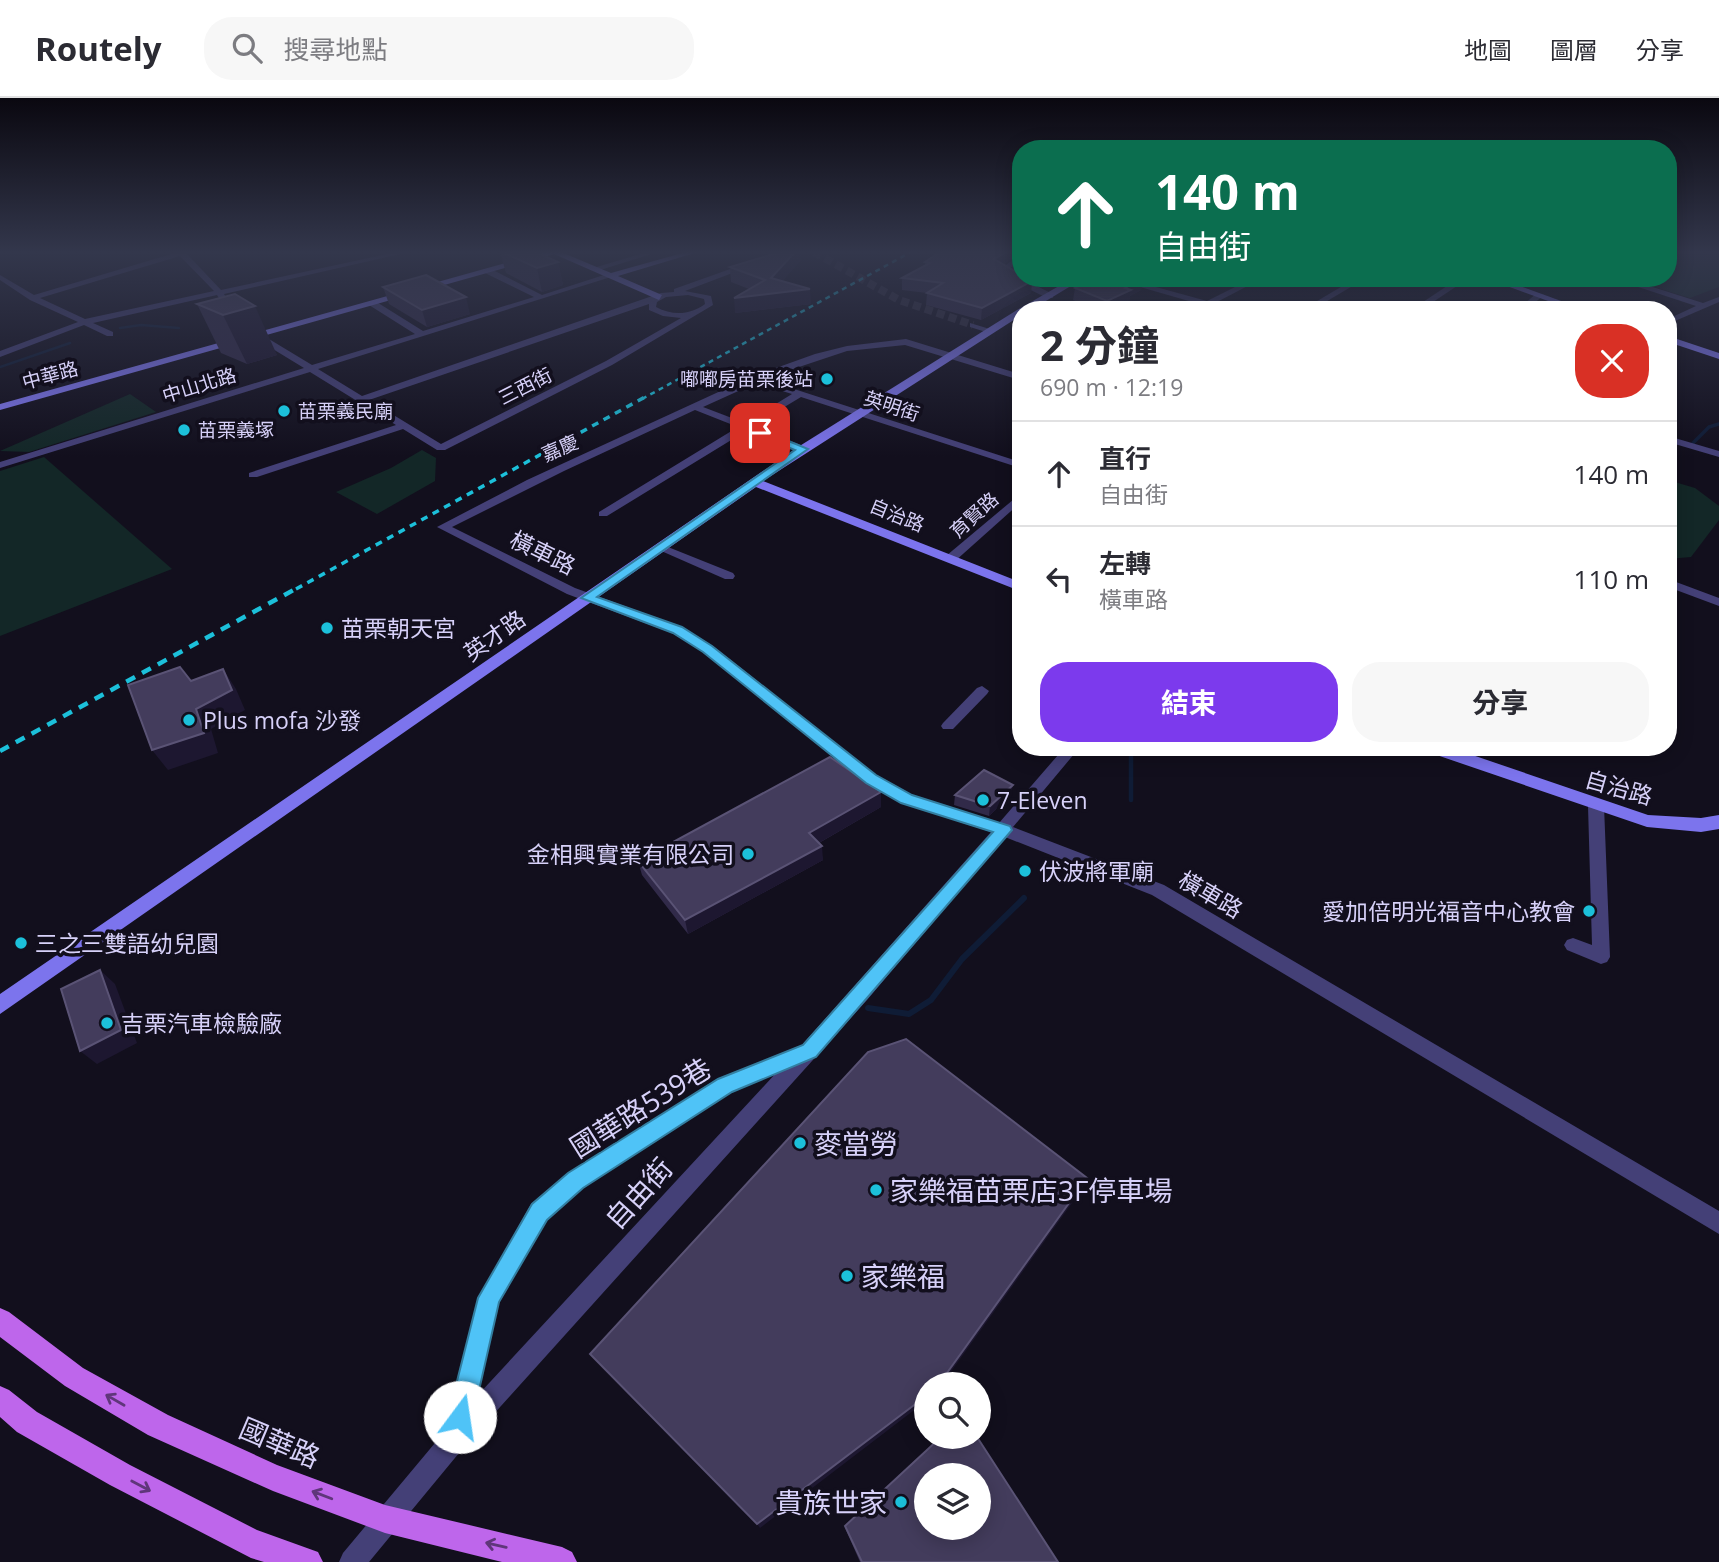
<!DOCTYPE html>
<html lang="zh-TW">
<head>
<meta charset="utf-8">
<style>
  :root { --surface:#fff; --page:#f7f7f7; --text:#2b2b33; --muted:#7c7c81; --line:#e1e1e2; --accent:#7c3aed }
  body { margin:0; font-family:"Open Sans","Noto Sans TC",sans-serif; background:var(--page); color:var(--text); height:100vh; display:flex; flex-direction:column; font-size:26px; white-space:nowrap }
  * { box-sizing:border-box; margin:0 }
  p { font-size:23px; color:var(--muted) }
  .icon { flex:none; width:38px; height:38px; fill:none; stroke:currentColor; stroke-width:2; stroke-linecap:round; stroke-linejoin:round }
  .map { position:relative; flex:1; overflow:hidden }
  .sheet { position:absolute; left:1012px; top:203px; width:665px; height:455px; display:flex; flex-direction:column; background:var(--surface); border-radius:28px; box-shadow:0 4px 18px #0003 }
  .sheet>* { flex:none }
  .banner { position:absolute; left:1012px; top:42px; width:665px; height:147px; border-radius:28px; box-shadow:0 4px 18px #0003; background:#0b6e4f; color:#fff; overflow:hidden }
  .buttons { position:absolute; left:914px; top:1274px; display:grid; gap:14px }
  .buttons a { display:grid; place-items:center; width:77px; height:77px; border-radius:50%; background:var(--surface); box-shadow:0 4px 18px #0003; font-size:35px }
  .pin { position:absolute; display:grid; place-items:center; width:60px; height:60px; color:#fff; margin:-30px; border-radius:14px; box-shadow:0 4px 10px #0006 }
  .me { position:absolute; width:77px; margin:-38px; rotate:14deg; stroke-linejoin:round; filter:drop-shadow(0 0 5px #0008) }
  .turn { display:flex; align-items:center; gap:24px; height:147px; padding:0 28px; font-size:32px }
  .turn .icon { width:91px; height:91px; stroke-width:2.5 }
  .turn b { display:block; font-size:49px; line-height:60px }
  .round { display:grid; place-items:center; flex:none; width:74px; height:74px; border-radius:28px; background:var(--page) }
  .headline { display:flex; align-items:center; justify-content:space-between; height:119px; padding:0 28px }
  h1 { font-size:42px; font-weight:700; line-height:52px }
  .action { display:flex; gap:14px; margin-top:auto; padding:14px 28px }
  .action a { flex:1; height:80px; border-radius:28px; background:var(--accent); color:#fff; font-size:28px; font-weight:700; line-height:80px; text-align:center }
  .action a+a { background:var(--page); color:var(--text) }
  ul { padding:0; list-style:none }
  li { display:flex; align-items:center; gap:21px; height:105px; padding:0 28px; border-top:2px solid var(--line) }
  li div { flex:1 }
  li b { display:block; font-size:26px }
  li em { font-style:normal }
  header { display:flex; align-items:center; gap:42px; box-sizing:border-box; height:98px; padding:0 35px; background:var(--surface); border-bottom:2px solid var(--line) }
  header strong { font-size:33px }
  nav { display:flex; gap:38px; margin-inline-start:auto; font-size:24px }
  .search { width:490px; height:63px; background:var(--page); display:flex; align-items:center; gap:18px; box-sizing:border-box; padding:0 24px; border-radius:28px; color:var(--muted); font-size:26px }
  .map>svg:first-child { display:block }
  .green { fill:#132727 }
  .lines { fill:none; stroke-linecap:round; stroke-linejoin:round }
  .stream-far3 { stroke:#0f1c36; stroke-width:2.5 }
  .stream-far2 { stroke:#0f1c36; stroke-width:3.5 }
  .stream-far1 { stroke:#0f1c36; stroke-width:4.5 }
  .stream { stroke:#0f1c36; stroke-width:6 }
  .street-tunnel { stroke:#302c3e; stroke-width:8; stroke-dasharray:8 4.5; stroke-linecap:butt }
  .street { fill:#444077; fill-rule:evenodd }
  .secondary { fill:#7c74ed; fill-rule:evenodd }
  .primary { fill:#be66eb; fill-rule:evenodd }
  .rail-far2 { stroke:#1cc0da; stroke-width:2.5; stroke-dasharray:5 4.5; stroke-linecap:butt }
  .rail-far1 { stroke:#1cc0da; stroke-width:3.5; stroke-dasharray:7 6; stroke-linecap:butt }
  .rail { stroke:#1cc0da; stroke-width:4.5; stroke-dasharray:10 8; stroke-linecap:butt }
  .wall { fill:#312a49 }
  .shaded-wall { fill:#1d1730 }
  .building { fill:#433c5c; stroke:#5a5375; stroke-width:2; fill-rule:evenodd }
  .oneway { stroke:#5f367a }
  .route { fill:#4fc3f7; stroke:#337fa1; stroke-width:2 }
  .poi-dot { fill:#1cc0da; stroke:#120f1d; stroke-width:2.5 }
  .labels { text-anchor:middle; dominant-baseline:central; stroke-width:7; stroke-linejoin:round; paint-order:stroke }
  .far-street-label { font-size:19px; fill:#d7d1f9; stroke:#120f1d }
  .far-poi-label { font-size:19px; fill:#d7d1f9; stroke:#120f1d; text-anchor:start }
  .street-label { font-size:23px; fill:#d7d1f9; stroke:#120f1d }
  .poi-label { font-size:23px; fill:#d7d1f9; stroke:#120f1d; text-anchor:start }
  .near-street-label { font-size:28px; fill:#d7d1f9; stroke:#120f1d }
  .near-poi-label { font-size:28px; fill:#d7d1f9; stroke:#120f1d; text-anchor:start }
</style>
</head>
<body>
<header>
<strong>Routely</strong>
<div class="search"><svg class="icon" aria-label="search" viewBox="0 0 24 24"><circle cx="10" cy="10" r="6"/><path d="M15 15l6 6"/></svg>搜尋地點</div>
<nav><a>地圖</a><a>圖層</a><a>分享</a></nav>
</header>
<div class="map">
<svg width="1719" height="1464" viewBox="0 0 1719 1464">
  <rect width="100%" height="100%" fill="#120f1d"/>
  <g class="green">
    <polygon points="1671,154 1719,156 1719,189 1690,200 1626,180 1668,180 1668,155"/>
    <polygon points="130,296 156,314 29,354 0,353"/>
    <polygon points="422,352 436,360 435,383 377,416 336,394 391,370"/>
    <polygon points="44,359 172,471 0,538 0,373"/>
    <polygon points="1668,382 1695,390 1719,408 1719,422 1691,459 1668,461"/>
  </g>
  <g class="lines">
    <g class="stream-far3">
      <polyline points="120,230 141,227 179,230"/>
      <polyline points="0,269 70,245"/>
    </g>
    <polyline class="stream-far2" points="1693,345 1709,329 1719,326"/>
    <polyline class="stream-far1" points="1131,702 1131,656 1135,649"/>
    <polyline class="stream" points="868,910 909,916 931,902 962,861 1024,800"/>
    <polyline class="street-tunnel" points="814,154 899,202 973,227"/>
    <g class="street">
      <path d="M 178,154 L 190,154 L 187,156 L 221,192 L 396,154 L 409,154 L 224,196 L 237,219 L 231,219 L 217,197 L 93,225 L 113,234 L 113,238 L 107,238 L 84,227 L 0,259 L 0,253 L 78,224 L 30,202 L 0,182 L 0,177 L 34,197 ZM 180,158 L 214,193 L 85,221 L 40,200 Z"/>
      <polygon points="647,154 658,154 597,173 590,171"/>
      <path d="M 778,154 L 788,154 L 685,193 L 711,198 L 713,207 L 612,267 L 445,352 L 437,352 L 403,331 L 257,379 L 249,379 L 249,375 L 396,327 L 310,274 L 0,370 L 0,364 L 304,270 L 253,239 L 253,235 L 259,235 L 312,267 L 415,236 L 369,207 L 369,203 L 375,203 L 423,233 L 534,199 L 485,175 L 485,171 L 491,171 L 542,197 L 607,176 L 614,178 L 318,271 L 362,298 L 661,195 L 674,194 L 674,191 ZM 688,197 L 704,201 L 705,206 C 690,217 673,218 656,209 L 657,204 L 666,199 ZM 649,206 L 649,212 L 663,218 L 681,220 L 606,263 L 441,346 L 369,302 Z"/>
      <polygon points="809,154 818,154 814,156"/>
      <polygon points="1017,159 1020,159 1020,164 1007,172 1010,175 1053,196 1053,200 1047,200 1004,179 999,172"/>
      <polygon points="1109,180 1123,180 1207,203 1253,180 1263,180 1215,205 1234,212 1220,212"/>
      <polygon points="1356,180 1366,180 1312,212 1302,212"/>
      <polygon points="1459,180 1469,180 1421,212 1411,212"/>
      <polygon points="1611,180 1624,180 1703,205 1719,199 1719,204 1668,226 1668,221 1696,208"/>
      <polygon points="1537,195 1544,197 1526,212 1517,212"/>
      <polygon points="970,225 993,232 989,235 970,229"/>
      <path d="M 906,241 L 1020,276 L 1020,282 L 905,247 L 847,253 L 763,281 L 1020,364 L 1020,370 L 801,299 L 753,328 L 806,349 L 806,353 L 798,353 L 746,333 L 607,418 L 599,418 L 599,414 L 738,329 L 695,312 L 564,373 L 452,429 L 575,490 L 682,529 L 713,548 L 876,677 L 911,697 L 999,725 L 1065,649 L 1080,649 L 1013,729 L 1164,787 L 1719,1113 L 1719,1136 L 1152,797 L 1005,739 L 867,902 L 464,1349 L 369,1464 L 339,1464 L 343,1455 L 445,1333 L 478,1201 L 531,1106 L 568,1075 L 718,981 L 802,947 L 991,734 L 901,705 L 866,685 L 703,554 L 672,535 L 567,496 L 437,429 L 527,382 L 751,279 L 815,256 L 847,248 ZM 756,285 L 792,296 L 745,325 L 703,309 ZM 776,975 L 478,1297 L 499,1205 L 547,1122 L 582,1089 L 732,993 Z"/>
      <polygon points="1668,338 1719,353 1719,359 1668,344"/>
      <polygon points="1020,396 1020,405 954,464 946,464 946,458"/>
      <polygon points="663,447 733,475 735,478 733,481 725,481 659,452 657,450"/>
      <polygon points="1668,481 1719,500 1719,508 1668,489"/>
      <polygon points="982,588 989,593 987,596 953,631 943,631 941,628 943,625 977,590"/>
      <polygon points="1596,702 1604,708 1610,859 1607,864 1601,866 1567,852 1564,847 1567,842 1573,840 1592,847 1588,708"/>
    </g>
    <g class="secondary">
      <polygon points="545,154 561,154 611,175 686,154 698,154 618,178 662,197 659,202 554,156 0,312 0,306"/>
      <polygon points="1073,180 1084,180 1031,212 1020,212 1020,218 763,383 1020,484 1020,493 756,389 0,916 0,896 798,349 1017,212"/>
      <polygon points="1485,180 1498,180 1586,212 1573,212"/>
      <polygon points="1668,238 1719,255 1719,261 1668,244"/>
      <polygon points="1423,649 1449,649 1648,717 1701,720 1719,717 1719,731 1701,734 1647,729 1425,653"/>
    </g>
    <g class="primary">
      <polygon points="0,1210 9,1214 83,1270 168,1317 277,1367 385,1407 562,1449 572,1454 577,1464 502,1464 385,1435 273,1393 148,1337 65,1288 0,1239"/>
      <polygon points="0,1288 9,1292 37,1314 130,1367 257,1432 318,1454 323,1464 264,1464 251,1460 110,1387 17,1334 0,1319"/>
    </g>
    <polyline class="rail-far2" points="642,301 911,154"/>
    <polyline class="rail-far1" points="296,491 645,299"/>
    <polyline class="rail" points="0,653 299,489"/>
  </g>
  <g class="wall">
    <polygon points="500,154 536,154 558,164 563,187 542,194 506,175"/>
    <polygon points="1020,154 1020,156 1003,166 1032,183 1031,195 981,222 926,207 927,195 902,192 902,180 925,167 925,164"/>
    <polygon points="801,162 782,183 811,206 735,215 749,191 731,184 730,169"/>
    <polygon points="1144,180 1141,192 1130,198 1129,204 1112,212 1096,212 1073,202 1075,190"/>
    <polygon points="383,189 470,216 427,229 389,206"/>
    <polygon points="235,196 277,257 247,266 221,255 197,206"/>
    <polygon points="955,697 1011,697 989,718 954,707"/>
    <polygon points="881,709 819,745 823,762 688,836 642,777 638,763"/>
    <polygon points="845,1428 1058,1464 860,1464 846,1432"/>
  </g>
  <g class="shaded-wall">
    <polygon points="795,154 800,154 801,162 772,195 771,180"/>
    <polygon points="1006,154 1020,154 1020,156 993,173 994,161"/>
    <polygon points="558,164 563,187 542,194 537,170"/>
    <polygon points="1144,180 1141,192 1130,198 1129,204 1112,212 1105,212 1107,203 1125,190"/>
    <polygon points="1032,183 1031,195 981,222 982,210"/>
    <polygon points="810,191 811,206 735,215 734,200"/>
    <polygon points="466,199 470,216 427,229 422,212"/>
    <polygon points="255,208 277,257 247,266 223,217"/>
    <polygon points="223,571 236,591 245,612 211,631 218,655 168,672 152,652 196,611"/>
    <polygon points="1013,687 1011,697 989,718 990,708"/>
    <polygon points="881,694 881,709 810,750 809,735"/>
    <polygon points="822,748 823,762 688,836 685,822"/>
    <polygon points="100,872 115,886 137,945 97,966 80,953"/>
    <polygon points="1087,1080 1082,1091 942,1286 939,1286"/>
    <polygon points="926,1298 926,1303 760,1430 757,1426"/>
  </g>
  <g class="building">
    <polygon points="502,154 536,154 558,164 537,170"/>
    <polygon points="780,154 795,154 771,180 810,191 734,200 765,182 730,169"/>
    <polygon points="940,154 1006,154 994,161 1020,176 1020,180 1027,180 1032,183 982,210 927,195 943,185 902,180 930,165 925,164"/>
    <polygon points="426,177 466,199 422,212 383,189"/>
    <polygon points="1094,180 1143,180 1125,190 1131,192 1107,203 1075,190"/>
    <polygon points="235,196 255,208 223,217 197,206"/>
    <polygon points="180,569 191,583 223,571 232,592 196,611 204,635 152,652 128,587"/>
    <polygon points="830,659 881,694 809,735 822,748 685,822 638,763"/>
    <polygon points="984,672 1013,687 990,708 955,697"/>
    <polygon points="100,872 121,932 80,953 61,891"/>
    <polygon points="906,941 1087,1080 939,1286 926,1286 926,1298 757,1426 590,1256 868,954"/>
    <path d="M 941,1339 L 977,1339 L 1058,1464 L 862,1464 L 845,1428 ZM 926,1377 L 978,1377 L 978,1430 L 926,1430 Z"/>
  </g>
  <defs><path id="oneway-shaft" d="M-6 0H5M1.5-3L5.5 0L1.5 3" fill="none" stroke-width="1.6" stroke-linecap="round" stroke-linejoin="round" transform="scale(1.75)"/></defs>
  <g class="oneway">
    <use href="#oneway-shaft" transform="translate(115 1302) rotate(-150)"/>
    <use href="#oneway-shaft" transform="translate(141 1388) rotate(28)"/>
    <use href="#oneway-shaft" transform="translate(322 1397) rotate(-159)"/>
    <use href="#oneway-shaft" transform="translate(496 1447) rotate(-167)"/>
  </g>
  <linearGradient id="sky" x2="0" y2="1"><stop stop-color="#0a0810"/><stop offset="0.43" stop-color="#33374c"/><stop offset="1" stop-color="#33374c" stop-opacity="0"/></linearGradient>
  <rect width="1719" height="359" fill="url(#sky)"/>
  <polygon class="route" points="757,333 764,333 808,351 597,499 682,529 712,548 876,677 912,697 1010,728 1012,732 816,959 732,994 583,1090 547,1122 499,1204 473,1319 469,1327 460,1331 452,1327 448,1319 478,1200 532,1106 568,1075 718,981 803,947 993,734 901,705 866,685 703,554 673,535 581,500 795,352 757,337"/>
  <g class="poi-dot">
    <circle cx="827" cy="281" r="7"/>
    <circle cx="284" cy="313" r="7"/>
    <circle cx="184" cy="332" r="7"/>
    <circle cx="327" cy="530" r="7"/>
    <circle cx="189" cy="622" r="7"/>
    <circle cx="983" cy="702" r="7"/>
    <circle cx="748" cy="756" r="7"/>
    <circle cx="1025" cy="773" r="7"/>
    <circle cx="1589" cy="813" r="7"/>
    <circle cx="21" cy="845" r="7"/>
    <circle cx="107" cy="925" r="7"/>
    <circle cx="800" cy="1045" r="7"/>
    <circle cx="876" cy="1092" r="7"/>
    <circle cx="847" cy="1178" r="7"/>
    <circle cx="901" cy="1404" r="7"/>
  </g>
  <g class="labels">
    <g class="far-street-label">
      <text transform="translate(50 277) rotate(-15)">中華路</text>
      <text transform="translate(199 287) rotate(-17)">中山北路</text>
      <text transform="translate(525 288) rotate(-27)">三西街</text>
      <text transform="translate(892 308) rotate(18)">英明街</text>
      <text transform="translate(560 350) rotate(-24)">嘉慶</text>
      <text transform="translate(897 417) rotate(22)">自治路</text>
      <text transform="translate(974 417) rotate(-42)">育賢路</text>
    </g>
    <g class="far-poi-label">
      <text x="813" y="281" text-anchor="end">嘟嘟房苗栗後站</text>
      <text x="298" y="313">苗栗義民廟</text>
      <text x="198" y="332">苗栗義塚</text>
    </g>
    <g class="street-label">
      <text transform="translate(543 454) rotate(26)">橫車路</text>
      <text transform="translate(494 537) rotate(-35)">英才路</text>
      <text transform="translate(1619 689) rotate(16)">自治路</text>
      <text transform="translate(1211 796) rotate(30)">橫車路</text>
    </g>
    <g class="poi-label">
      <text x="341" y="530">苗栗朝天宮</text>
      <text x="203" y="622">Plus mofa 沙發</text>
      <text x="997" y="702">7-Eleven</text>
      <text x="734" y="756" text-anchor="end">金相興實業有限公司</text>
      <text x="1039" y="773">伏波將軍廟</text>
      <text x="1575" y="813" text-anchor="end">愛加倍明光福音中心教會</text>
      <text x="35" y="845">三之三雙語幼兒園</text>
      <text x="121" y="925">吉栗汽車檢驗廠</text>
    </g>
    <g class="near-street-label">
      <text transform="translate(640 1009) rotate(-32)">國華路539巷</text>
      <text transform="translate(638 1095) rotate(-48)">自由街</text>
      <text transform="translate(280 1344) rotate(23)">國華路</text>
    </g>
    <g class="near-poi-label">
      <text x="814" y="1045">麥當勞</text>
      <text x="890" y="1092">家樂福苗栗店3F停車場</text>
      <text x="861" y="1178">家樂福</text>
      <text x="887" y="1404" text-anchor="end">貴族世家</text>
    </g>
  </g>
</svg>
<div class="buttons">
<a><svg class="icon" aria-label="search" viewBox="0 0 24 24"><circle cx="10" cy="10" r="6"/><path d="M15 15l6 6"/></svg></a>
<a><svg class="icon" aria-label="layers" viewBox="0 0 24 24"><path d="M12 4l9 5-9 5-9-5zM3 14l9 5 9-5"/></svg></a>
</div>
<div class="pin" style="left:760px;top:335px;background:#d93025"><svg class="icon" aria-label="arrive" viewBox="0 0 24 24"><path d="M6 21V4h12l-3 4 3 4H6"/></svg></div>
<svg class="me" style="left:460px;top:1319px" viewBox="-20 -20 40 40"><circle r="19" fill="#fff"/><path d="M0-13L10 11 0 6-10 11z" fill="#4fc3f7"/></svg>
<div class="banner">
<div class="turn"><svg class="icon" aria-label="ahead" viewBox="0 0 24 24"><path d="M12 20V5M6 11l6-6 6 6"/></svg><div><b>140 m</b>自由街</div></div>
</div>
<section class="sheet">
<div class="headline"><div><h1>2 分鐘</h1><p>690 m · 12:19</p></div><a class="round" style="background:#d93025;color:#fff"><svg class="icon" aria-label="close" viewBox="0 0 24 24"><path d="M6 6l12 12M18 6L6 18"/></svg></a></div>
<ul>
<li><svg class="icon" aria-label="ahead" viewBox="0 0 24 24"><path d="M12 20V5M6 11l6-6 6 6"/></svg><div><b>直行</b><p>自由街</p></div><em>140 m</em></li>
<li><svg class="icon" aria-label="left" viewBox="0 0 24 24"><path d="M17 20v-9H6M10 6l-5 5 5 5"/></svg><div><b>左轉</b><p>橫車路</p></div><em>110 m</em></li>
</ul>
<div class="action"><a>結束</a><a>分享</a></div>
</section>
</div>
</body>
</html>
